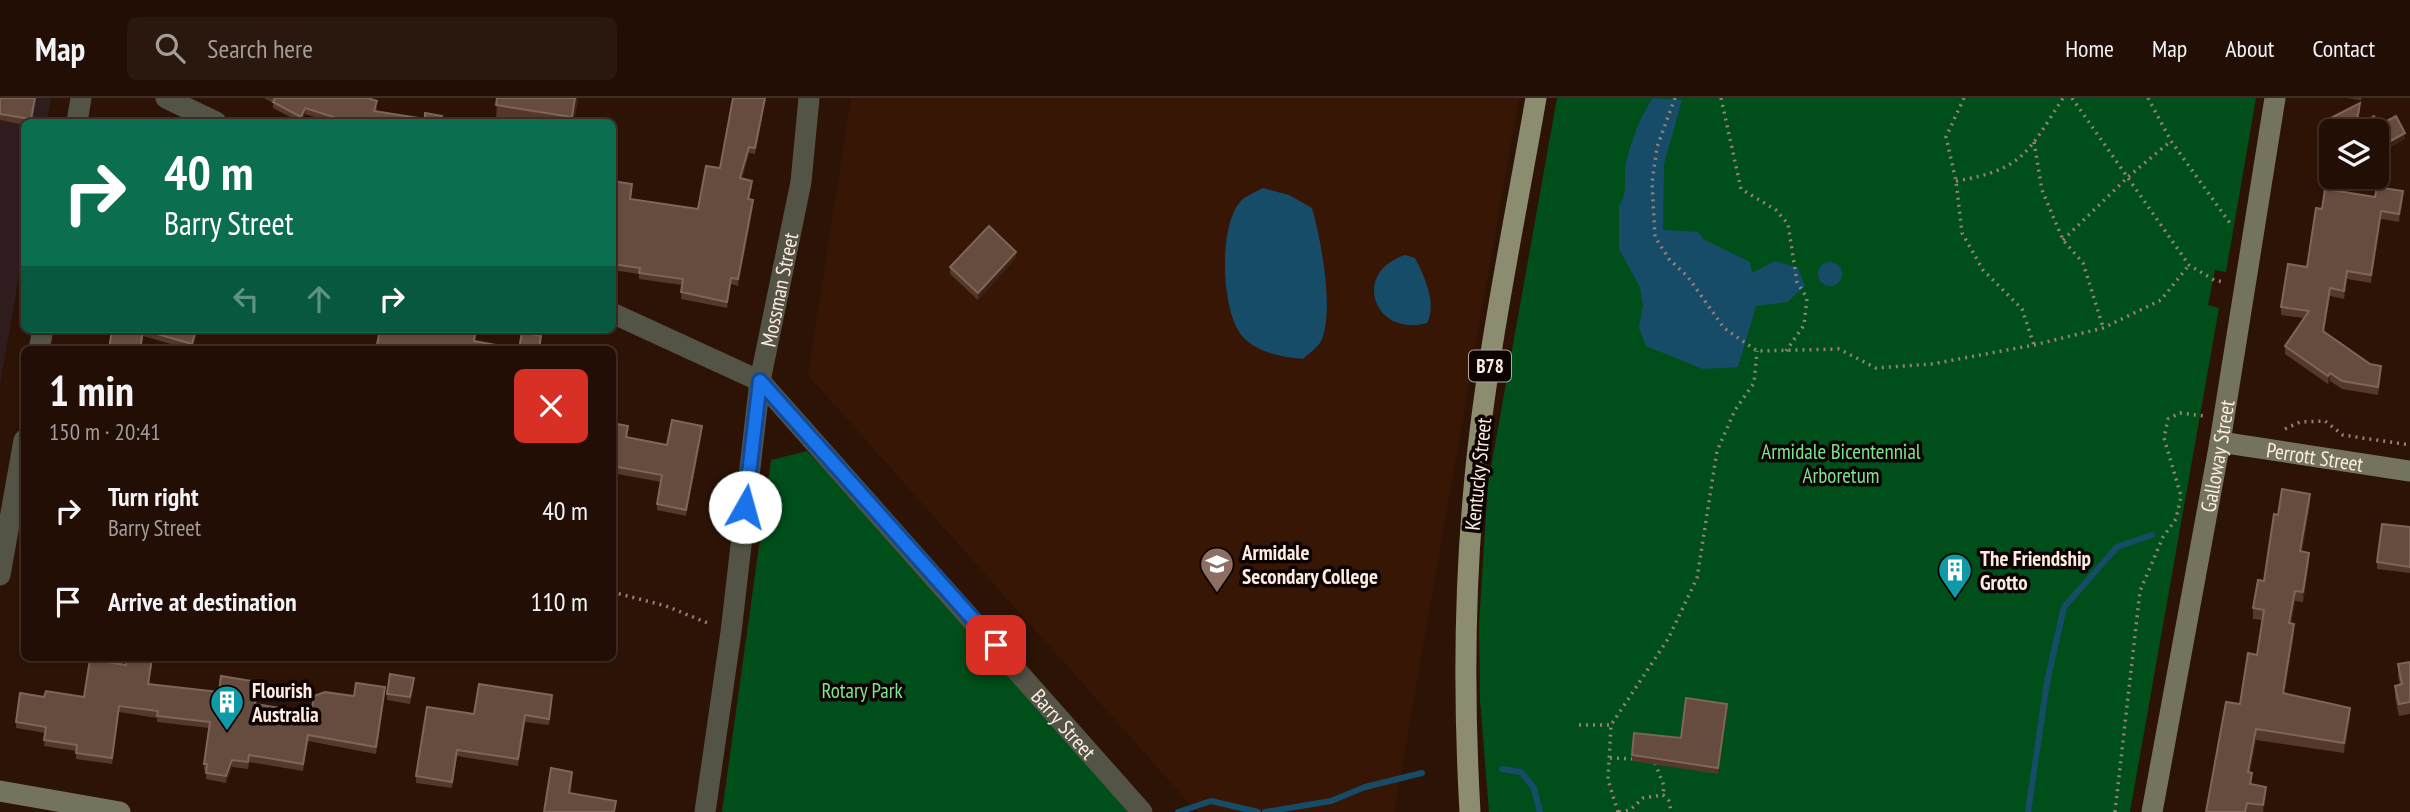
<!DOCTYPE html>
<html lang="en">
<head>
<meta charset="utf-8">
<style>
  :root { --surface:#220e04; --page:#2a170e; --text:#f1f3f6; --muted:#a29c9a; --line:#3f2e26 }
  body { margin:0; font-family:"PT Sans Narrow",sans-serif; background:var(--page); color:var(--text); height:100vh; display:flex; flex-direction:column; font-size:26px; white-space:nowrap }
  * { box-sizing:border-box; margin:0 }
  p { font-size:23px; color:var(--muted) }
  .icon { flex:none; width:38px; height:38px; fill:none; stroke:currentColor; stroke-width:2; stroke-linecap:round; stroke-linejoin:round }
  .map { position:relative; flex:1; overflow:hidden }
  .details { position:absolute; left:21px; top:248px; width:595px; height:315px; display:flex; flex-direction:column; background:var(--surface); border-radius:10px; box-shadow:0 2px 5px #0004,0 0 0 2px var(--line) }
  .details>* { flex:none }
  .top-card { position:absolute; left:21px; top:21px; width:595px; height:214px; border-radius:10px; box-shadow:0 2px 5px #0004,0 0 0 2px var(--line); background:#0b6e4f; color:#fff; overflow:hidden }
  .buttons { position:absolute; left:2319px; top:21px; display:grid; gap:14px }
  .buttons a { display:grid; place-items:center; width:70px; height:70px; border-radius:10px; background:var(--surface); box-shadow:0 2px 5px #0004,0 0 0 2px var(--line); font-size:35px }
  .pin { position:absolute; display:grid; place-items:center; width:60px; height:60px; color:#fff; margin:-30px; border-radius:14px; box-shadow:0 4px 10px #0006 }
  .me { position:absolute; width:77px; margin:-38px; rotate:7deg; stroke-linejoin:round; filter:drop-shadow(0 0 5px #0008) }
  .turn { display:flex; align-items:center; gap:24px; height:147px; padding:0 28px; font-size:32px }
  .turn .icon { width:91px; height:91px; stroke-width:2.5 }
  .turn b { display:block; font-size:49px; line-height:60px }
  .lanes { display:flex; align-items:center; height:66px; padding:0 28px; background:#0003; justify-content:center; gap:35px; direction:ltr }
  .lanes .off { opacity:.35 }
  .round { display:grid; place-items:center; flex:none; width:74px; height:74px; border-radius:10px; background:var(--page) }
  .overview { display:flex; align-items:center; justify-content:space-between; height:119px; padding:0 28px }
  h1 { font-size:42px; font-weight:700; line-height:52px }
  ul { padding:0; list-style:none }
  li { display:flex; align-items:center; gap:21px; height:91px; padding:0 28px }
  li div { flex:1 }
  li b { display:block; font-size:26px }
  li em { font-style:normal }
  header { display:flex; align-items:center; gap:42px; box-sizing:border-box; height:98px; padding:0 35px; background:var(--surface); border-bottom:2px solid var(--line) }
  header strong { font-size:33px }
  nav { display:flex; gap:38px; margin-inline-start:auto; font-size:24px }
  .search { width:490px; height:63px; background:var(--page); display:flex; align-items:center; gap:18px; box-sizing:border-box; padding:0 24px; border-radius:10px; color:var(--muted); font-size:26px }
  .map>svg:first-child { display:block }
  .industrial { fill:#2f1c1f }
  .built { fill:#371605 }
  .green { fill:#004f1a }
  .water { fill:#174c69 }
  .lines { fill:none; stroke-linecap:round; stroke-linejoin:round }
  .stream { stroke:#174c69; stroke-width:6 }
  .path { stroke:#978075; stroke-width:3.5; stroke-dasharray:2 5; stroke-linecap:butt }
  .street { stroke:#535446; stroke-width:21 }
  .secondary { stroke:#74745e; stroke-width:21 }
  .primary { stroke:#8c8d70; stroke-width:21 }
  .wall { fill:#54382b }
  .shaded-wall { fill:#3d2114 }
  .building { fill:#664c3e; stroke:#7e6558; stroke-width:2 }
  .route-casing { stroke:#114b97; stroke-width:18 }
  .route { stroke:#1a73e8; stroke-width:12 }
  .labels { text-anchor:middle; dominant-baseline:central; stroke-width:7; stroke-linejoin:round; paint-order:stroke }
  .shield { fill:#0d0401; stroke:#b6a69e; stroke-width:2 }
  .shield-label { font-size:19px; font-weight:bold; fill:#feebe2 }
  .street-label { font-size:21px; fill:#feebe2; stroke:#0d0401 }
  .park-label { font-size:21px; fill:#7ee48f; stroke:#0d0401 }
  .poi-label { font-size:21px; font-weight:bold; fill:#feebe2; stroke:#0d0401; text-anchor:start }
</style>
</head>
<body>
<header>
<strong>Map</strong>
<div class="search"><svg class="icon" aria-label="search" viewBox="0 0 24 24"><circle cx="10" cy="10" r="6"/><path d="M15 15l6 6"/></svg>Search here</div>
<nav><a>Home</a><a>Map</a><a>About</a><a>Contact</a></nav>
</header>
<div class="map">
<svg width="2410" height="714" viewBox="0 0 2410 714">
  <rect width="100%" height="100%" fill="#2d1306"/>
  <polygon class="industrial" points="0,0 51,0 47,24 24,24 24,149 0,286"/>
  <polygon class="built" points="851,0 1519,0 1394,714 1197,714 808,277"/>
  <g class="green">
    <polygon points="1557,0 2256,0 2226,174 2215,172 2208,207 2219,210 2130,714 1489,714 1480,602 1479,525 1488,386"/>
    <polygon points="807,353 880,429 1131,714 722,714 771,362"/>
  </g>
  <g class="water">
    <path d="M 1653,0 L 1682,2 L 1664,66 L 1663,132 L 1698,134 L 1703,141 L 1750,164 L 1752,175 L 1775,163 L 1798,170 L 1805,188 L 1787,204 L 1756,208 L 1738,269 L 1703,271 L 1646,248 L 1639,230 L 1643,207 L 1640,189 L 1619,151 L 1619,107 C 1629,96 1623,79 1626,65 C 1632,41 1639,20 1653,0 Z"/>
    <path d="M 1263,90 L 1289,97 L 1312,110 C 1321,141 1334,211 1322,241 C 1319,249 1309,255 1303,261 C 1282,259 1258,255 1243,239 C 1221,215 1218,129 1240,104 C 1245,98 1256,94 1263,90 Z"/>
    <path d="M 1405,157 L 1415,160 C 1425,179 1437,206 1427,225 C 1375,240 1350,175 1405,157 Z"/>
    <circle cx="1830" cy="176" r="12"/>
  </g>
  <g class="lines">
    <g class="stream">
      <polyline points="1502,671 1521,674 1534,690 1540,714"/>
      <polyline points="1178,714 1211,703 1258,714"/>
      <polyline points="1265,714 1331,703 1365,689 1422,675"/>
      <polyline points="2028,714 2047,584 2064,509 2117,449 2152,437"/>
    </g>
    <g class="path">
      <polyline points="1675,0 1657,49 1652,85 1655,139 1669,161 1688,179 1724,230 1757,253 1839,251 1876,270 1932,266 2034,247 2103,230 2161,202 2189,167"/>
      <polyline points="1721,0 1741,91 1776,112 1788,126 1797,184 1807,200 1804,227 1786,253"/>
      <polyline points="1964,0 1946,39 1956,83 1962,135 1983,172 2022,211 2034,247"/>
      <polyline points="2072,0 2189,167 2214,182 2224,184"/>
      <polyline points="2148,0 2171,43 2232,128"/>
      <polyline points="2034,44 2042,92 2063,142 2083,165 2103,229"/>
      <path d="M 1956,83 C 2023,72 2028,54 2063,0"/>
      <polyline points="2063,142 2128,79 2171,43"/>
      <polyline points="2285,331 2300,324 2325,323 2343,337 2410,347"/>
      <polyline points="612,494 666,508 710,526"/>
      <polyline points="1579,627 1611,627"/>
      <polyline points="1610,660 1636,661"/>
      <polyline points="1655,665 1664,688 1663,697"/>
      <polyline points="1618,714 1608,682 1611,627 1668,541 1697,480 1717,353 1735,312 1754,285 1757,253"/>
      <polyline points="1619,714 1630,712 1643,700 1663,697 1669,703 1671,714"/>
      <polyline points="2115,714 2140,493 2163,439 2176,421 2181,398 2164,340 2168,321 2180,315 2205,318"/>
    </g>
    <g class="street">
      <polyline points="166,0 216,24"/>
      <polyline points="77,24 81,0"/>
      <path id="s1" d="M 612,215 L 760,283 L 1142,714"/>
      <polyline points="39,252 43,231"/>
      <polyline points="0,477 24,342"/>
      <path id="s2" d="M 705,714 L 731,534 L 760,283 L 801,84 L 809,0"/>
    </g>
    <g class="secondary">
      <path id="s3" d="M 2220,344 L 2410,373"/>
      <polyline points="0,693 120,714"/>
      <path id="s4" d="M 2152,714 L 2220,344 L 2275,0"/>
    </g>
    <path class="primary" d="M 1470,714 C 1464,610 1464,506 1473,402 C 1484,267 1513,133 1536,0"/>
  </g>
  <g class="wall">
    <polygon points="0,0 36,0 32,24 24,24 24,27 0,22"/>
    <polygon points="264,0 368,0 377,10 376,13 442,24 331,24 305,16 301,24 300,24 273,10 273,5"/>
    <polygon points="497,0 578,0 574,24 496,24"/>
    <polygon points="766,0 755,56 749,55 742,81 752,89 749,102 753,109 738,188 731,186 727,210 681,201 682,187 639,181 639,176 612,172 612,83 632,93 631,101 698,111 720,70"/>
    <polygon points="2347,0 2362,0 2361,2"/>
    <polygon points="2360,11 2357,27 2379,27 2405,41 2331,33 2331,45 2323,31 2323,24"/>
    <polygon points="2375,99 2403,101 2399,124 2381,121 2371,185 2347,181 2344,201 2330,198 2324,233 2381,276 2378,297 2342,291 2330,283 2328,286 2285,256 2285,248 2304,220 2281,217 2281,209 2307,169 2322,111"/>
    <polygon points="1016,160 978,202 950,176 950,169"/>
    <polygon points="112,231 198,231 192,252 143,238 141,252 109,252"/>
    <polygon points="612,325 628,334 627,340 667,347 702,334 686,418 657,412 657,406 661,384 612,375"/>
    <polygon points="2310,406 2302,454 2309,465 2303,504 2295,503 2291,526 2294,536 2284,596 2350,620 2344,655 2256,642 2250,674 2252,686 2266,699 2263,714 2206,714 2257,557 2262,522 2253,521 2253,510 2264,483 2278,417"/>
    <polygon points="2410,429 2410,475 2377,471 2377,464"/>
    <polygon points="127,560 153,560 149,586 219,594 258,590 256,606 311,615 354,598 385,596 376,656 308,643 303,673 249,664 248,671 232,669 226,685 206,681 206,673 204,672 204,666 209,630 157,624 157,620 119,614 112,666 76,661 76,653 44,648 45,635 16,630 16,624 44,599 84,599 126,567"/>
    <polygon points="2410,564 2410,616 2399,618 2395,600 2395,588 2400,587 2398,579 2398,566"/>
    <polygon points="414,586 410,606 387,602 387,596"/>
    <polygon points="552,604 549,627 525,624 518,668 457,658 452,690 416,685 416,678 474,616"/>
    <polygon points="1727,612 1718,676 1632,663 1632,657 1681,640"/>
  </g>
  <g class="shaded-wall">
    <polygon points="575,0 578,0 574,24 572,24"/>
    <polygon points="765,0 766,0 755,56 755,50"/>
    <polygon points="305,10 305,16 301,24 301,19"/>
    <polygon points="2405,35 2405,41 2376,58 2376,51"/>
    <polygon points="749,49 749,55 740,87 740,80"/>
    <polygon points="2403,93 2403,101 2399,124 2399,116"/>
    <polygon points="753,102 753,109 738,188 738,181"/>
    <polygon points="2381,113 2381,121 2371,185 2371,177"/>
    <polygon points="1016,154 1016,160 978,202 978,195"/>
    <polygon points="2347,173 2347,181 2344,201 2344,193"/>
    <polygon points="731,180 731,186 727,210 727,204"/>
    <polygon points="2330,190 2330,198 2323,240 2323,233"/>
    <polygon points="196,231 198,231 192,252 192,246"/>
    <polygon points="2330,275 2330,283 2328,286 2328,278"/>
    <polygon points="702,328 702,334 686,418 686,412"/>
    <polygon points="2310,396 2310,406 2300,464 2300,453"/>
    <polygon points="2309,455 2309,465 2303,504 2303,494"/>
    <polygon points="2295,493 2295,503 2289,536 2289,525"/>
    <polygon points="2294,526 2294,536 2283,606 2283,595"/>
    <polygon points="385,589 385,596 376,656 376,649"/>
    <polygon points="1727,606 1727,612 1718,676 1718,670"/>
    <polygon points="119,608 119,614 112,666 112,660"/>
    <polygon points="2350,610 2350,620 2344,655 2344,645"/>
    <polygon points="525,617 525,624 518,668 518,661"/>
    <polygon points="2256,631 2256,642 2248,684 2248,674"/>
    <polygon points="457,652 457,658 452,690 452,684"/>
    <polygon points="232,662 232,669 226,685 226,678"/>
    <polygon points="572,674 572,686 569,708 569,695"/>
    <polygon points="2266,689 2266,699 2263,714 2263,707"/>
  </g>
  <g class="building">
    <polygon points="0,0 35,0 31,21 0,16"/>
    <polygon points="275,0 368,0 377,3 374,13 425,21 425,15 442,18 441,24 342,24 343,22 305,10 301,19 273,4"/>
    <polygon points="497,0 575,0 572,19 496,7"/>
    <polygon points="733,0 765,0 755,50 749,49 740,80 752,83 748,101 753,102 738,181 731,180 727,204 681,194 683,181 639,175 640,170 612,166 612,83 632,86 630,101 698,111 706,68 720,70"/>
    <polygon points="2360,5 2356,28 2374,18 2379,27 2396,18 2405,35 2376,51 2376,33 2331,33 2331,39 2323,24"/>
    <polygon points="2377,89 2403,93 2399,116 2381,113 2371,177 2347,173 2344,193 2330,190 2323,233 2370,266 2381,268 2378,289 2342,283 2330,275 2328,278 2285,248 2309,213 2281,209 2288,166 2307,169 2316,110 2322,111 2325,91 2375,99"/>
    <polygon points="989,128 1016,154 978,195 950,169"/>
    <polygon points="112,231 196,231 192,246 143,232 140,252 109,252"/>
    <polygon points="380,231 476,231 474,243 519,251 522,234 541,238 539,252 376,252"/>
    <polygon points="672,322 702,328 686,412 657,406 662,377 612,368 612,325 628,328 626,339 667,347"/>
    <polygon points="2282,391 2310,396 2300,453 2309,455 2303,494 2295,493 2289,525 2294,526 2283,595 2350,610 2344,645 2256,631 2248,674 2252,675 2250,686 2266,689 2263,707 2247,705 2245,714 2206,714 2226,604 2240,606 2248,555 2257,557 2264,512 2253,510 2258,482 2264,483 2274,416 2278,417"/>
    <polygon points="2382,426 2410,429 2410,469 2377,464"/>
    <polygon points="127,560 152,560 148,586 219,594 221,578 258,584 255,606 311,615 314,598 325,594 354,598 356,585 385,589 376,649 308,637 303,666 249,657 248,664 232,662 226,678 206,675 207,666 204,666 210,624 157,618 158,613 119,608 112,660 76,655 77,647 44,642 46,629 16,624 20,595 44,599 46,593 84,599 90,561 126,567"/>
    <polygon points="2410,564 2410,604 2399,606 2395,588 2402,586 2398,566"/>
    <polygon points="390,576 414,580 410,599 387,596"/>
    <polygon points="479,586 552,597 549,621 525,617 518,661 457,652 452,684 416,678 427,609 474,616"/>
    <polygon points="1686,600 1727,606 1718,670 1632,657 1634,635 1681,640"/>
    <polygon points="551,670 572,674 569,695 616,703 614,714 544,714"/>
  </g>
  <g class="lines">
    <g class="route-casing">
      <polyline id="route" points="745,409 760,283 996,547"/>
    </g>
    <use href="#route" class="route"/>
  </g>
  <defs>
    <g id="school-pin" transform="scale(1.75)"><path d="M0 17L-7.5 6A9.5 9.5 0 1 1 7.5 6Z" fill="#8d6e63" stroke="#0d0401"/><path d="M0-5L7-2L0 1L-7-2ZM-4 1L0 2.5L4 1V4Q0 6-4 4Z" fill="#fff"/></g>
    <g id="building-pin" transform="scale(1.75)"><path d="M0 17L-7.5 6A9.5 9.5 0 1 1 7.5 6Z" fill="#0f9aa8" stroke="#0d0401"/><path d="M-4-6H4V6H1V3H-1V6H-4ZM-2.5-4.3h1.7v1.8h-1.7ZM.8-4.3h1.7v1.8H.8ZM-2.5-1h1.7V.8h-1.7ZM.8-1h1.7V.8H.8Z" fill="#fff"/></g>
  </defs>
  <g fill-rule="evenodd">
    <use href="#school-pin" x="1217" y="466"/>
    <use href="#building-pin" x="1955" y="472"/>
    <use href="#building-pin" x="227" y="604"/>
  </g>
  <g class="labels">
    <rect class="shield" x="1469" y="252.5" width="42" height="31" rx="5"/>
    <g class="shield-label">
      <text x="1490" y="268">B78</text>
    </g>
    <g class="street-label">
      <text stroke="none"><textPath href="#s2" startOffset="528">Mossman Street</textPath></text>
      <text stroke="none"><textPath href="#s4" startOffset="362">Galloway Street</textPath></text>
      <text stroke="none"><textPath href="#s3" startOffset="96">Perrott Street</textPath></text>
      <text transform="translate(1478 376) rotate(-84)">Kentucky Street</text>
      <text stroke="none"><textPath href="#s1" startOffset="621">Barry Street</textPath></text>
    </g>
    <g class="park-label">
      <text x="1841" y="353">Armidale Bicentennial<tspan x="1841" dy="24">Arboretum</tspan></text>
      <text x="862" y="592">Rotary Park</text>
    </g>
    <g class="poi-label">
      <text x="1242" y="454">Armidale<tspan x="1242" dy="24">Secondary College</tspan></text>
      <text x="1980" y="460">The Friendship<tspan x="1980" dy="24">Grotto</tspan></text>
      <text x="252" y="592">Flourish<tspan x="252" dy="24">Australia</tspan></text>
    </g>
  </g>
</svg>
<div class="buttons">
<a><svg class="icon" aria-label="layers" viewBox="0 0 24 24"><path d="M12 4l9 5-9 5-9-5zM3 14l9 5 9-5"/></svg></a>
</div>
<div class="pin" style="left:996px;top:547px;background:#d93025"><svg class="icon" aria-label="arrive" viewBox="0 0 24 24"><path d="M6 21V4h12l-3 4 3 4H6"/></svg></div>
<svg class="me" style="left:745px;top:409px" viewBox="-20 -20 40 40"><circle r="19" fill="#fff"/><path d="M0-13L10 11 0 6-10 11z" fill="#1a73e8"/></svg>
<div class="top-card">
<div class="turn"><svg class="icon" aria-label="right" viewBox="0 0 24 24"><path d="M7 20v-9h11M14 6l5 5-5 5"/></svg><div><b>40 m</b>Barry Street</div></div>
<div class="lanes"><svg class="icon off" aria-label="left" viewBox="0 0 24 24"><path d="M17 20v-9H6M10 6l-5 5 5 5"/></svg><svg class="icon off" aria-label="ahead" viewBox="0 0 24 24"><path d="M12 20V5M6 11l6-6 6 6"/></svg><svg class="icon" aria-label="right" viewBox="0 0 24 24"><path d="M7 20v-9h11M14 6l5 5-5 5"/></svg></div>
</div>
<section class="details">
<div class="overview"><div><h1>1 min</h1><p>150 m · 20:41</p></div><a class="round" style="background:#d93025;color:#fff"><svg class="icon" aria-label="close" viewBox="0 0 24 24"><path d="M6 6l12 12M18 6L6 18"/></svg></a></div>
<ul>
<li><svg class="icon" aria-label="right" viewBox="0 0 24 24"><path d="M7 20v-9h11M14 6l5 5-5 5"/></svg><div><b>Turn right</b><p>Barry Street</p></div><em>40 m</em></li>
<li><svg class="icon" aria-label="arrive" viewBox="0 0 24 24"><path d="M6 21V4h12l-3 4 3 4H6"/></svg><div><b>Arrive at destination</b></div><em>110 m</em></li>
</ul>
</section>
</div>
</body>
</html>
